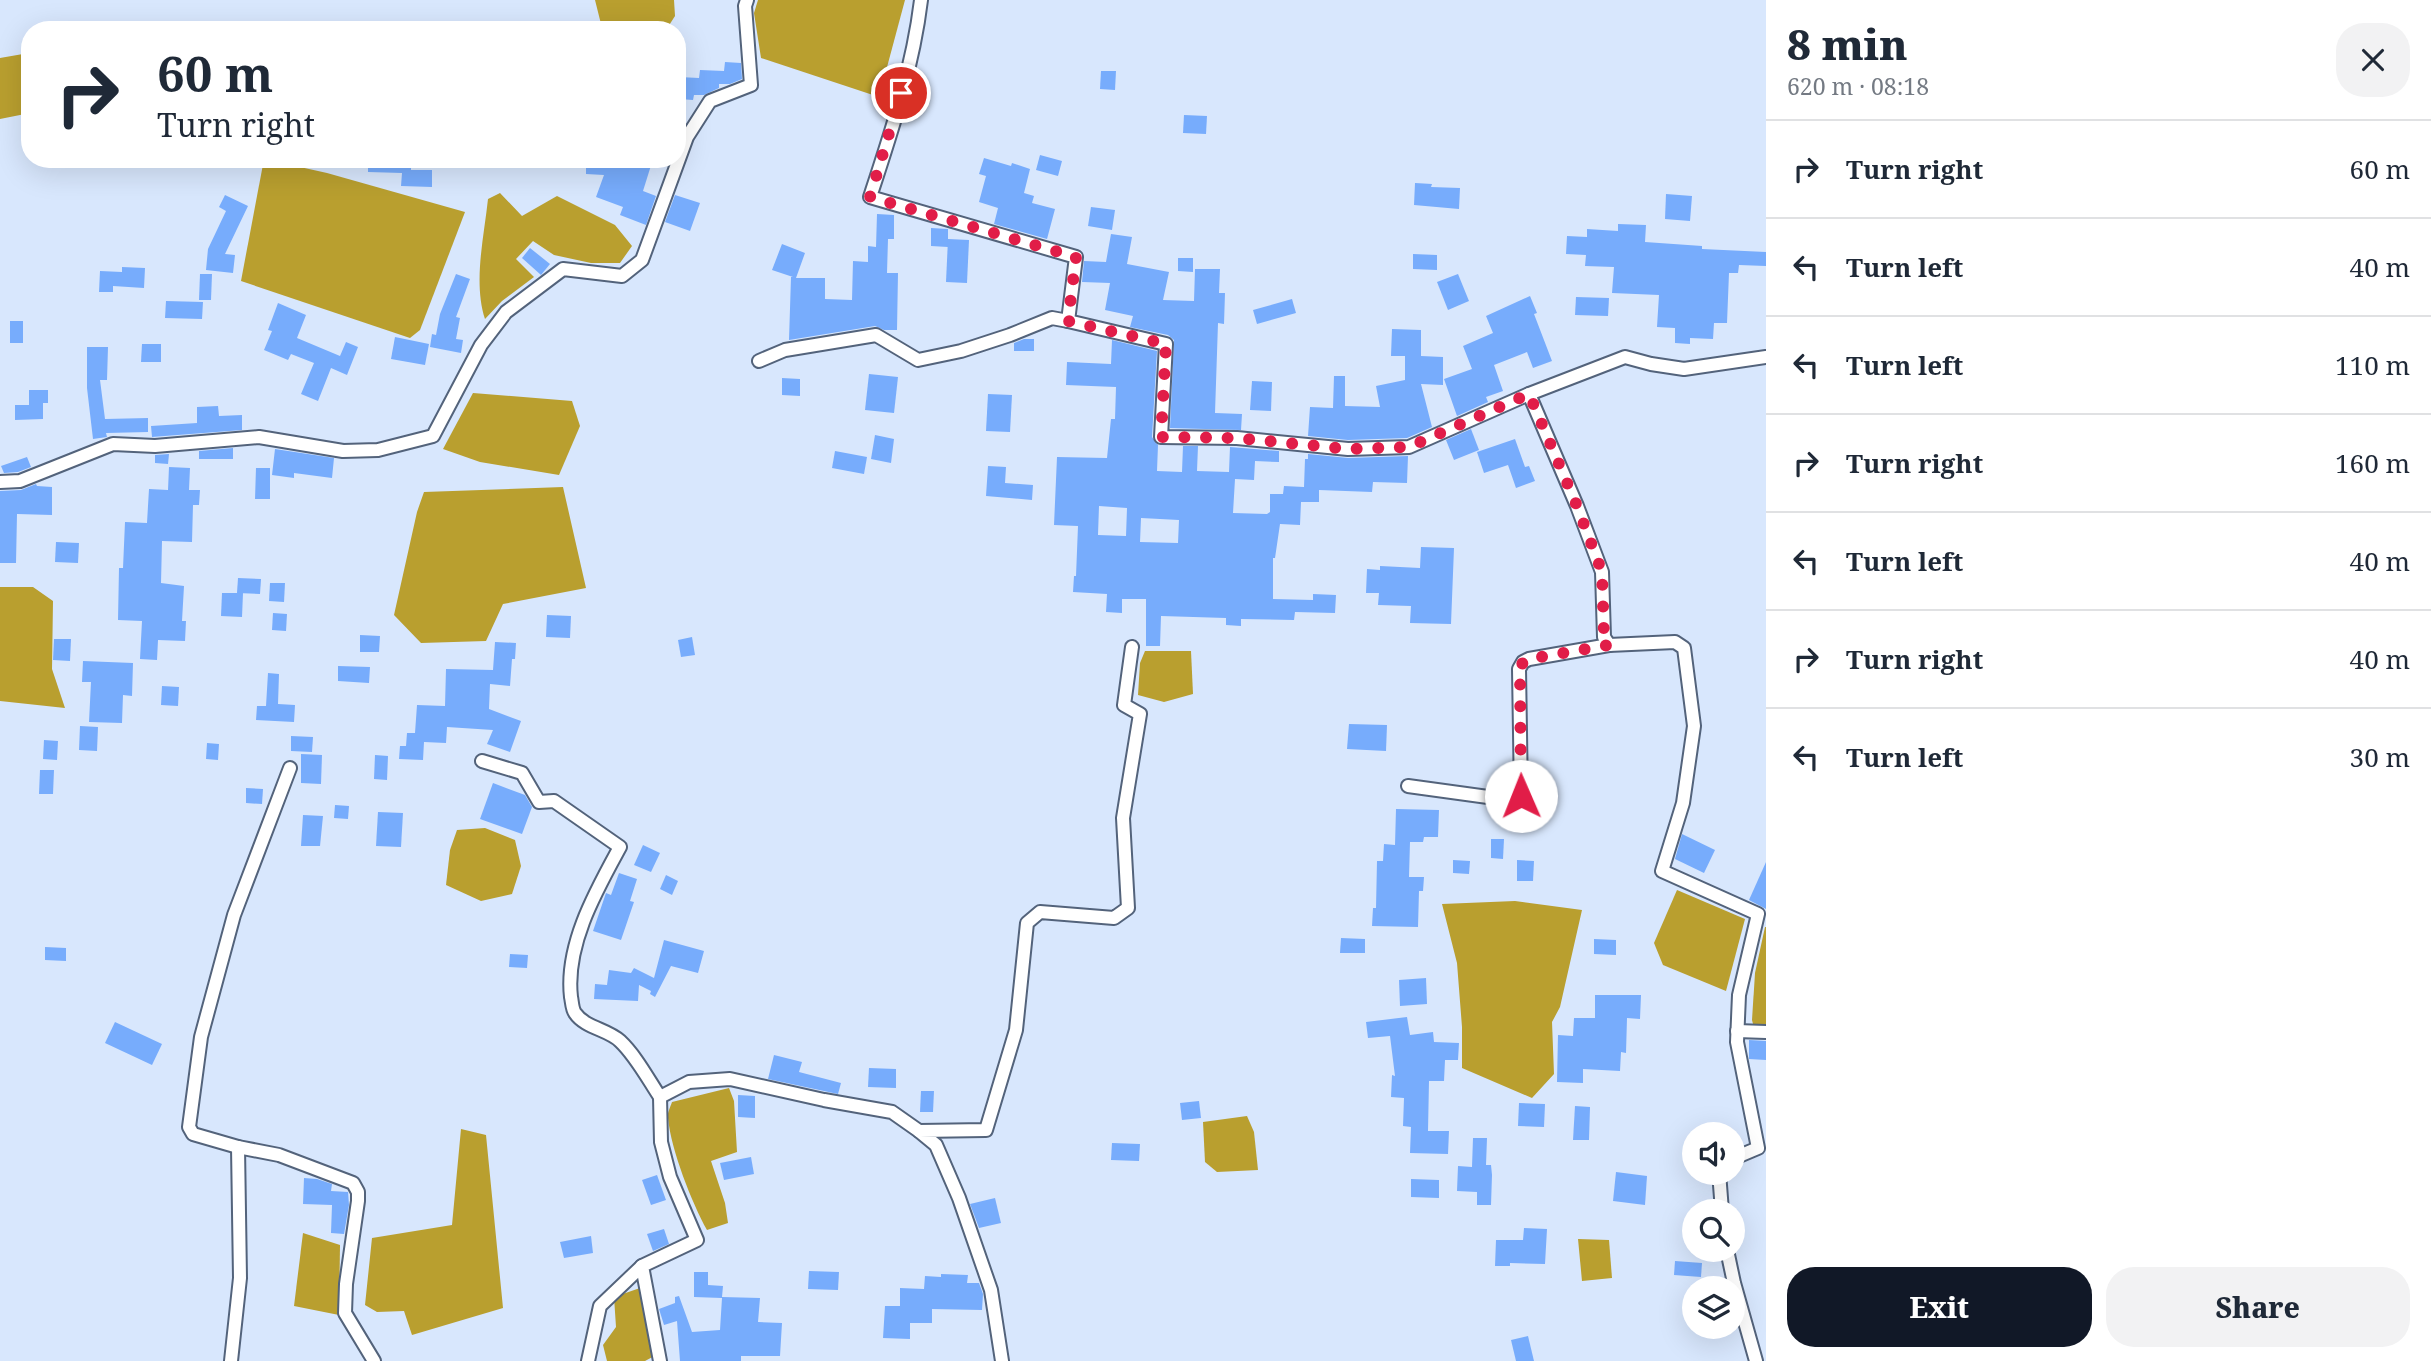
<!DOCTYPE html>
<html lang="en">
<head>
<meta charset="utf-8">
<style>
  :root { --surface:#fff; --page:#f2f2f3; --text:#1f2937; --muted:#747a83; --line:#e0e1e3; --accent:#111827 }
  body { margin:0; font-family:"Noto Serif",serif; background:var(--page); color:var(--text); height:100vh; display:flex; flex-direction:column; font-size:26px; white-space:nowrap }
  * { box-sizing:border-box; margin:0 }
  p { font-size:23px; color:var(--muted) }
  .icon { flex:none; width:38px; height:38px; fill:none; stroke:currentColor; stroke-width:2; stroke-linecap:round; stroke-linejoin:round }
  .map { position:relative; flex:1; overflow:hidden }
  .details { display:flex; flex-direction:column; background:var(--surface); width:665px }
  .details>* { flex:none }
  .top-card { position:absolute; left:21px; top:21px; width:665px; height:147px; border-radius:28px; box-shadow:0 7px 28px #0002; background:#fff; color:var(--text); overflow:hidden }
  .tools { position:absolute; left:1682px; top:1122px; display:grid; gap:14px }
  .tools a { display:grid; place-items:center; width:63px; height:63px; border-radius:50%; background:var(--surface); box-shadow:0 7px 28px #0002; font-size:35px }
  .pin { position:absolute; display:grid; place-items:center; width:60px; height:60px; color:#fff; margin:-30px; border:4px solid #fff; border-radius:50%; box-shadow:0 2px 7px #0007 }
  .me { position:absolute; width:77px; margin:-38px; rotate:359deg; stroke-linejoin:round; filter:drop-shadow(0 0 5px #0008) }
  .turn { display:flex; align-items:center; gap:24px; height:147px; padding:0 21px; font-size:32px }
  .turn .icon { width:91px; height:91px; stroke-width:2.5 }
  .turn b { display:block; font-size:49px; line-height:60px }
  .round { display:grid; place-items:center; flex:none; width:74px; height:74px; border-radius:28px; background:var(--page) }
  .overview { display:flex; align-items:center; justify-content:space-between; height:119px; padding:0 21px }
  h1 { font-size:42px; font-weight:800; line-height:52px }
  .button { display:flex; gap:14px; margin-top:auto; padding:14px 21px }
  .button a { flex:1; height:80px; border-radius:28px; background:var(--accent); color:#fff; font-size:28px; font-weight:800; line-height:80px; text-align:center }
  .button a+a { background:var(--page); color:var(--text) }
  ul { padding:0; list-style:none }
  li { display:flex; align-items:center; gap:21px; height:98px; padding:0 21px; border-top:2px solid var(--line) }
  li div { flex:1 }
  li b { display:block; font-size:26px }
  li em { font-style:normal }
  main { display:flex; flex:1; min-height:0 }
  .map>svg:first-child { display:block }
  .water { fill:#b99f2f }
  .building { fill:#77acfc; fill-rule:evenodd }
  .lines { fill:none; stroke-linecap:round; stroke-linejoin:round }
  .minor-casing { stroke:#53637b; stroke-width:16 }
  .minor { stroke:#fff; stroke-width:12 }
  .route { stroke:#e11d48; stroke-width:12; stroke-dasharray:0 21.6 }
</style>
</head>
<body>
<main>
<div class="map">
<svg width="1766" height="1361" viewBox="0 0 1766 1361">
  <rect width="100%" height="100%" fill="#d8e7fd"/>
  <g class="water">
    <polygon points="595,0 674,0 675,16 666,30 608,30 601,24"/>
    <polygon points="758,0 905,0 879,97 761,58 754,13"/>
    <polygon points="23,54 30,66 30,113 0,119 0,58"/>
    <polygon points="264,159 327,173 465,212 420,330 410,338 241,281"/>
    <path d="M 500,193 L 522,216 L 557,196 L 615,225 L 632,246 L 620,263 L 591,263 L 554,255 L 533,241 L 516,259 L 534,277 L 502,301 L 485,319 C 473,282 484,237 488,199 Z"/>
    <polygon points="473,393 572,401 580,426 559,475 480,462 443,449"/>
    <polygon points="563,487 586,588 503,604 486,641 421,643 394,615 417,512 424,492"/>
    <polygon points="0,587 33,587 53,601 52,669 65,708 0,701"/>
    <polygon points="1145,651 1191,651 1193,694 1164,702 1138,695 1140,663"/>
    <polygon points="485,828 515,840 521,866 512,894 481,901 446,885 450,850 457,830"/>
    <polygon points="1677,890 1745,919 1726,991 1663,965 1654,943"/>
    <polygon points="1515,901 1582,910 1560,1007 1552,1022 1554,1074 1532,1098 1462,1068 1462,1027 1457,963 1442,904"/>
    <polygon points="1765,927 1766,927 1766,1025 1753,1024 1752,1020 1755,973"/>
    <path d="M 729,1088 L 734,1101 L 737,1152 L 711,1161 L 725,1203 L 728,1223 L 707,1230 C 692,1203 671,1150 668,1118 C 667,1113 670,1108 672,1102 Z"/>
    <polygon points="1247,1116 1254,1132 1258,1170 1217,1172 1205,1162 1203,1122"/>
    <polygon points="461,1129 486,1135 503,1308 412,1335 404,1311 377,1312 365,1305 372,1238 452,1225"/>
    <polygon points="303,1233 340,1245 339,1315 294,1306"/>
    <polygon points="1578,1239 1609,1240 1612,1278 1582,1281"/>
    <polygon points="640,1288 658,1354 645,1361 607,1361 603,1345 616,1327 614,1297"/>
  </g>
  <g class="building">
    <polygon points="725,62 741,63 742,79 730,84 719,84 719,88 704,95 694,95 693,100 679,99 679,77 699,78 700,70 724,71"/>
    <polygon points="1101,71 1116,71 1115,90 1100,89"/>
    <polygon points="1184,115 1207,116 1206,134 1183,133"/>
    <polygon points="1040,155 1062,161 1058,176 1036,170"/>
    <polygon points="984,158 1011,166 1012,163 1030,169 1024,193 1034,196 1032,203 1055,209 1047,239 994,224 998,208 979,202 986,176 979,174"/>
    <polygon points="398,159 411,159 411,170 432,170 432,187 401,186 402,173 368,172 368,160 397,161"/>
    <polygon points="586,159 653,159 643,191 656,196 646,225 620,215 623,207 596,197 604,175 586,174"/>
    <polygon points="1415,183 1432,184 1431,187 1460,188 1459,209 1414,205"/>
    <polygon points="1666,194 1692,196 1690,221 1665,219"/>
    <polygon points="225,195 248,206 225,254 235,255 233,273 206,270 208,249 226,211 219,207"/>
    <polygon points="675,195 700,203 690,231 665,222"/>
    <polygon points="1091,207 1115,210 1112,230 1088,226"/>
    <polygon points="877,214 894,215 894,239 888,239 887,273 898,273 897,330 884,330 875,326 789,340 791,277 793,277 772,270 782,244 805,253 796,278 825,278 825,299 852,300 853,261 868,262 868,246 876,247"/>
    <polygon points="1618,224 1646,225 1645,242 1702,246 1702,249 1766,252 1766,266 1739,265 1738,273 1729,273 1727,323 1714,323 1713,339 1690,338 1690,344 1675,343 1675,328 1657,327 1659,295 1612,293 1614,267 1585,266 1586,255 1566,254 1567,236 1587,237 1587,229 1618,231"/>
    <polygon points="931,228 948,229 948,247 931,246"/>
    <polygon points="1111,234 1132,237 1127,264 1169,272 1163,300 1194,301 1195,269 1220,269 1219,293 1225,293 1224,324 1218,323 1215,413 1242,414 1241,430 1170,428 1174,340 1168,335 1130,327 1133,316 1105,310 1110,283 1082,282 1084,261 1106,262"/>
    <polygon points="948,239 969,240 967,283 946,282"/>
    <polygon points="530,248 550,264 541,275 522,258"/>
    <polygon points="1413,254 1437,255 1437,270 1413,269"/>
    <polygon points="1178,258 1193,258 1193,272 1178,271"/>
    <polygon points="122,267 145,268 144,288 113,286 113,292 99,292 100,271 122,272"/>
    <polygon points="200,274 212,274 211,300 199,300"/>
    <polygon points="456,274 470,279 456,317 460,318 456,339 463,340 461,353 430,347 432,334 436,335 440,314"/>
    <polygon points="1458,274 1469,301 1448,310 1437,282"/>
    <polygon points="1530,296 1537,313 1534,314 1552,361 1533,368 1527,352 1494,365 1503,391 1486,397 1488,402 1457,416 1444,379 1472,369 1463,346 1493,333 1486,316"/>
    <polygon points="1576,297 1609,298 1608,316 1575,315"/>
    <polygon points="1292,299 1296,313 1257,324 1253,310"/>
    <polygon points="166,301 203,302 202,319 165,318"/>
    <polygon points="278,303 306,315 297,338 340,356 346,342 358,347 347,375 331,368 318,401 301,394 314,363 291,354 288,360 264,350 272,331 268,330"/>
    <rect x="10" y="321" width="13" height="22"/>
    <polygon points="1392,329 1421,330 1421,356 1443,357 1443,385 1421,384 1432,427 1407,438 1348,440 1308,436 1310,407 1333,408 1334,376 1345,376 1345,406 1380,407 1376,386 1405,380 1405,356 1391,356"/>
    <polygon points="395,337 429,344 425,365 391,359"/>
    <polygon points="1024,339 1034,339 1034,351 1014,351 1014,343"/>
    <path d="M 1112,340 L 1157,351 L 1152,437 L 1158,445 L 1157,471 L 1182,472 L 1183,446 L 1198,446 L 1197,471 L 1229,472 L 1230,447 L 1279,451 L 1279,462 L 1255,461 L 1254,480 L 1235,479 L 1233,513 L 1267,514 L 1270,512 L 1270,494 L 1283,494 L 1284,486 L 1304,487 L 1305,459 L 1308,459 L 1308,454 L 1348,458 L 1408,456 L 1407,483 L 1373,482 L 1372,492 L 1319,490 L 1319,502 L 1301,502 L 1300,525 L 1280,524 L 1275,558 L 1273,558 L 1273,599 L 1313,600 L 1313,594 L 1336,595 L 1335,613 L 1295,612 L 1294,620 L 1241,619 L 1241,626 L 1226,625 L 1226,618 L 1161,616 L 1160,646 L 1146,646 L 1146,599 L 1122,599 L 1122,613 L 1106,612 L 1107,594 L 1073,592 L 1074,576 L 1076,576 L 1078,526 L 1054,525 L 1057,457 L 1107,458 L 1111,419 L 1115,419 L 1116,387 L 1066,385 L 1067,362 L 1111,364 ZM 1099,506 L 1127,508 L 1126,536 L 1098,535 ZM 1141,518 L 1179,520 L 1178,543 L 1140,542 Z"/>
    <polygon points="142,344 161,344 161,362 141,362"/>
    <polygon points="87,347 108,347 107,380 100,380 105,419 148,418 148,432 106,433 107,437 93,439 87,388"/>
    <polygon points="869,374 898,377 894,413 865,410"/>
    <polygon points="782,378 800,379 800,396 782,395"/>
    <polygon points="1252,381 1272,382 1271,411 1250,410"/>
    <polygon points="29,390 48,390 48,403 43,403 43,419 15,420 15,405 29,405"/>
    <polygon points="988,394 1012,395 1010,432 986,431"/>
    <polygon points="218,406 219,416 242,415 242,430 152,437 151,426 197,423 197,407"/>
    <polygon points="1471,429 1479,450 1454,460 1446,440"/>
    <polygon points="875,435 894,439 891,463 871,459"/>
    <polygon points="1515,439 1525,467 1529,466 1535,481 1516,488 1508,465 1484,473 1477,452"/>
    <polygon points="233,448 233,459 199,459 199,451"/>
    <polygon points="275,449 334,458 332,478 294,473 294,478 272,475"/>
    <polygon points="835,451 867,457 864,474 832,468"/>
    <polygon points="169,454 168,464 155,463 155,455"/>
    <polygon points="27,457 31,467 18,472 4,473 1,466"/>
    <polygon points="988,466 1006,467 1005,483 1033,485 1032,500 986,496"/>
    <polygon points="169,467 190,468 189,490 200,490 199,505 193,505 192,542 162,541 161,583 184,586 182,621 186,621 185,641 158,640 157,660 140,659 142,621 118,620 119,568 123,568 125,522 147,523 149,489 168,490"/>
    <polygon points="256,468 270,468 270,499 255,499"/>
    <polygon points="36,484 37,486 52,487 52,515 17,514 16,563 0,563 0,491 21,490"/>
    <polygon points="56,542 79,543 78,563 55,562"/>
    <polygon points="1421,547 1454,548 1451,624 1410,623 1411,606 1378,605 1379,593 1366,593 1367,569 1380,570 1380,566 1420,568"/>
    <polygon points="238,578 261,579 260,594 237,593"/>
    <polygon points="270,583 285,583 284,602 269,601"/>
    <polygon points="222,593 243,593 242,617 221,616"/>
    <polygon points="273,613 287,614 286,631 272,630"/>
    <polygon points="547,615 571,616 570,638 546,637"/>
    <polygon points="360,635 380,636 379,652 360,652"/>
    <polygon points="692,637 695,655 681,657 678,640"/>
    <polygon points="54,639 71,639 70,661 53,660"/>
    <polygon points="495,642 516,643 515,659 512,659 510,686 490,684 489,709 521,721 510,752 487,744 493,730 447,727 446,743 424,742 423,760 399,759 400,746 406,746 407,733 415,733 417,705 445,706 446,669 493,670"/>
    <polygon points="83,661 133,663 132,696 123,695 122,723 89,722 91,682 82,682"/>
    <polygon points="338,666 370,667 369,683 338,681"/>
    <polygon points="268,673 279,674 278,704 295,705 294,722 256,720 257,706 266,706"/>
    <polygon points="162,686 179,687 178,706 161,705"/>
    <polygon points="1349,724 1387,725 1386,751 1347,749"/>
    <polygon points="80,726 98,727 97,751 79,750"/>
    <polygon points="291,736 313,737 312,752 291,751"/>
    <polygon points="44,740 58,741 57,760 43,759"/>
    <polygon points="207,743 219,744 218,760 206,759"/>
    <polygon points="301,754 322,755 321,784 301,783"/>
    <polygon points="375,755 388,756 387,780 374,779"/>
    <polygon points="40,770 54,770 53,794 39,794"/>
    <polygon points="493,783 525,795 532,807 522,834 480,819"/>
    <polygon points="246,788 263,789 262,804 246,803"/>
    <polygon points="335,805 349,806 348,819 334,818"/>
    <polygon points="1396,809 1439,810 1438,837 1424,837 1423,842 1410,842 1409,877 1424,877 1423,891 1419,891 1418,927 1372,926 1373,908 1376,908 1377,861 1383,861 1384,844 1395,845"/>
    <polygon points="378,812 403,813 401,847 376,846"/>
    <polygon points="303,815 323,816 320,846 301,846"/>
    <polygon points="1682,834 1715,850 1704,873 1675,859"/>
    <polygon points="1491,839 1504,839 1503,859 1491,858"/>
    <polygon points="643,845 660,853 651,872 634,865"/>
    <polygon points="1453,860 1470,861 1469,874 1453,873"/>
    <polygon points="1517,860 1534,861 1533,881 1517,881"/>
    <polygon points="1766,862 1766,909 1749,900"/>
    <polygon points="619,873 637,879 630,901 634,902 621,940 593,931 606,893 611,895"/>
    <polygon points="666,875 678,881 672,895 660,889"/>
    <polygon points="1341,938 1365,939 1365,953 1340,953"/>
    <polygon points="1594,939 1616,940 1616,955 1594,954"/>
    <polygon points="664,940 704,951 698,973 671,966 655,997 650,994 651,991 639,985 638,1001 594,999 595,984 607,985 609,970 631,973 634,968 654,978"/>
    <polygon points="45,947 66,948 66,961 45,960"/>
    <polygon points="510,954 528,955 527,968 509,967"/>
    <polygon points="1426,978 1427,1004 1400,1006 1399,980"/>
    <polygon points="1595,995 1641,995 1640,1019 1627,1018 1626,1053 1621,1052 1620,1071 1583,1069 1583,1083 1557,1082 1558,1035 1573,1036 1574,1018 1595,1018"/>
    <polygon points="1407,1017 1410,1035 1433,1032 1434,1042 1459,1043 1458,1060 1445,1060 1444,1081 1429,1081 1428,1131 1449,1131 1448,1154 1410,1153 1411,1127 1403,1126 1404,1098 1391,1097 1392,1075 1395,1076 1390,1036 1368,1038 1366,1022"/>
    <polygon points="115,1022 162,1044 152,1065 105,1043"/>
    <polygon points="1749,1040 1766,1041 1766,1060 1749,1059"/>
    <polygon points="774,1055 802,1062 799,1072 841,1083 838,1094 768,1079"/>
    <polygon points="869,1068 896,1069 896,1088 868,1087"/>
    <polygon points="921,1091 934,1091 933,1112 920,1112"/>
    <polygon points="738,1095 755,1096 755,1118 738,1117"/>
    <polygon points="1199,1101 1201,1118 1182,1120 1180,1103"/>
    <polygon points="1519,1103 1545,1104 1544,1127 1518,1126"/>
    <polygon points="1575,1106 1590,1107 1589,1140 1573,1140"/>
    <polygon points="1473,1138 1487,1138 1486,1165 1491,1165 1492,1175 1491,1205 1477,1205 1477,1192 1457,1191 1458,1166 1472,1167"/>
    <polygon points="1112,1143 1140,1144 1139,1161 1111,1160"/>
    <polygon points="751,1157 754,1174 724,1180 720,1163"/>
    <polygon points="1616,1172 1647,1176 1645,1205 1613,1201"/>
    <polygon points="657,1175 666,1200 651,1205 642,1180"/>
    <polygon points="304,1178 317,1179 332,1184 331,1191 348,1192 349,1205 344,1234 331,1233 332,1205 303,1204"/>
    <polygon points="1411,1179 1439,1180 1439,1198 1411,1197"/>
    <polygon points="995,1198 1001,1223 979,1228 970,1204"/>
    <polygon points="1524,1228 1547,1229 1545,1264 1510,1263 1510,1266 1495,1266 1496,1240 1523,1240"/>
    <polygon points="664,1229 669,1244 653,1251 647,1234"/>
    <polygon points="591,1236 593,1253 564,1258 560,1242"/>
    <polygon points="1675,1261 1702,1263 1701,1277 1674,1275"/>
    <polygon points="809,1271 839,1272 838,1290 808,1289"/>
    <polygon points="694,1272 708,1272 708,1285 723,1286 722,1297 760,1298 758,1322 782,1323 780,1356 741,1356 741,1361 680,1361 677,1321 664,1325 659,1309 675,1303 675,1297 679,1296 692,1332 720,1330 722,1298 694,1297"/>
    <polygon points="941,1274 968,1275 967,1283 979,1283 983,1294 982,1310 932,1309 932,1323 910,1323 910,1339 883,1338 885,1306 900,1306 900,1288 924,1289 925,1276 941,1277"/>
    <polygon points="1528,1336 1534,1361 1516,1361 1511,1340"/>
  </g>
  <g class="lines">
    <g class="minor-casing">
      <g id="minor">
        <path d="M 921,0 C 913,67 891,133 870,197 L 1076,257 L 1068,321 L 1166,344 L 1161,437 L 1237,438 L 1348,449 L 1409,447 L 1529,394 L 1625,357 L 1651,364 L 1684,369 L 1766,357"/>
        <polyline points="759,361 785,350 876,335 918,360 961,351 1010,335 1052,318 1068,321"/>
        <polyline points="1529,394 1577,506 1602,572 1604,637 1609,645 1675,642 1684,648 1694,726 1683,803 1662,871 1758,914 1739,995 1737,1042 1758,1148 1732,1159"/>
        <polyline points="0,482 20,481 113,444 155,446 259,437 343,451 378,450 433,436 481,345 506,312 563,269 622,276 642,260 687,137 710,101 751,85 745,6 747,0"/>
        <path d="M 482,761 L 522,773 L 539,802 L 554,801 L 620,847 C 596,891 565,945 571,997 C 572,1001 572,1009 575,1013 C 585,1028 607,1029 620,1041 C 636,1056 648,1079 660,1097"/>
        <polyline points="290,768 234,915 201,1037 189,1127 193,1134 238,1147 279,1155 353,1183 358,1192 358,1201 346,1284 345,1313 374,1361"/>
        <polyline points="1408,786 1517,801 1521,796 1519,669 1523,662 1529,659 1609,645"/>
        <polyline points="1737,1031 1766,1032"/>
        <polyline points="1719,1172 1722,1211"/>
        <polyline points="1727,1250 1734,1283 1756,1361"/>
        <polyline points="231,1361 240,1278 238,1147"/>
        <polyline points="588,1361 600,1306 642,1266"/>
        <polyline points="660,1361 642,1266 697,1240 670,1177 661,1142 660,1097 689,1082 730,1079 824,1100 892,1112 919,1131"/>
        <polyline points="1002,1361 991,1290 959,1198 936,1145 919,1131 986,1130 1016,1030 1027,923 1040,912 1114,918 1128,908 1123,818 1140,714 1124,705 1132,647"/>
      </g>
    </g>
    <use href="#minor" class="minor"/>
  </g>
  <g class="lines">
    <polyline class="route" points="901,93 870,197 1076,257 1068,321 1166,344 1161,437 1237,438 1348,449 1409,447 1529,394 1577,506 1602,572 1604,637 1609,645 1529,659 1523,662 1520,669 1521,796"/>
  </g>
</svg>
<div class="tools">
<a><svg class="icon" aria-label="sound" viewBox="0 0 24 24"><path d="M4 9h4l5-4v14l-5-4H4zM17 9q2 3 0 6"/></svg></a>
<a><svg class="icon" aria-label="search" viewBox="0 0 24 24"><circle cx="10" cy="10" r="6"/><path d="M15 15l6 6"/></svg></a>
<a><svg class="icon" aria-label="layers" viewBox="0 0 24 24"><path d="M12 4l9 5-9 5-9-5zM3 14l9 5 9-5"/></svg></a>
</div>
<div class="pin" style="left:901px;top:93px;background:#d93025"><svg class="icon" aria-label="arrive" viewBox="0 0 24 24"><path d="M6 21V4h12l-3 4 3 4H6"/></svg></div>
<svg class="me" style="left:1521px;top:796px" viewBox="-20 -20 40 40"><circle r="19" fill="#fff"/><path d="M0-13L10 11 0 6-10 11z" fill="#e11d48"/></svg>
<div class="top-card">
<div class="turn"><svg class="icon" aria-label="right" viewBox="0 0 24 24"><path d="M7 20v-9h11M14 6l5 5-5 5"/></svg><div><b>60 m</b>Turn right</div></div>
</div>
</div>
<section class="details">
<div class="overview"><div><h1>8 min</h1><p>620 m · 08:18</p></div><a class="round"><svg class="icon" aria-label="close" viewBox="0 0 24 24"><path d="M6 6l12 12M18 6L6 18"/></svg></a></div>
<ul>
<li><svg class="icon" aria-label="right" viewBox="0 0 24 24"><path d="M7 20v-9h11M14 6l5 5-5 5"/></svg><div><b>Turn right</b></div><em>60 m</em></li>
<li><svg class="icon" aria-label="left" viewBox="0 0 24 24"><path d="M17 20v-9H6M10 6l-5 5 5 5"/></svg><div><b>Turn left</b></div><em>40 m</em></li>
<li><svg class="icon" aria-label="left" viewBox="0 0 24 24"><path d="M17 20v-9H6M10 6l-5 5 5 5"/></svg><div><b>Turn left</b></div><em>110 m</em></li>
<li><svg class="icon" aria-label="right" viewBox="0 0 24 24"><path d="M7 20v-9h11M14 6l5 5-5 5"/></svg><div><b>Turn right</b></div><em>160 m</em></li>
<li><svg class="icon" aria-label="left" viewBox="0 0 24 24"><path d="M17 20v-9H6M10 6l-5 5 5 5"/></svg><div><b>Turn left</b></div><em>40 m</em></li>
<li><svg class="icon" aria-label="right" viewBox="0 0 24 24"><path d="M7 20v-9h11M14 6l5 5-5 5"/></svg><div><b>Turn right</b></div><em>40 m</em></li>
<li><svg class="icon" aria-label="left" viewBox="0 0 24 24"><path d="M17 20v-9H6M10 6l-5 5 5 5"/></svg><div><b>Turn left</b></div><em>30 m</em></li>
</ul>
<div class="button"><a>Exit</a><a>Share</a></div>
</section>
</main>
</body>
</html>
